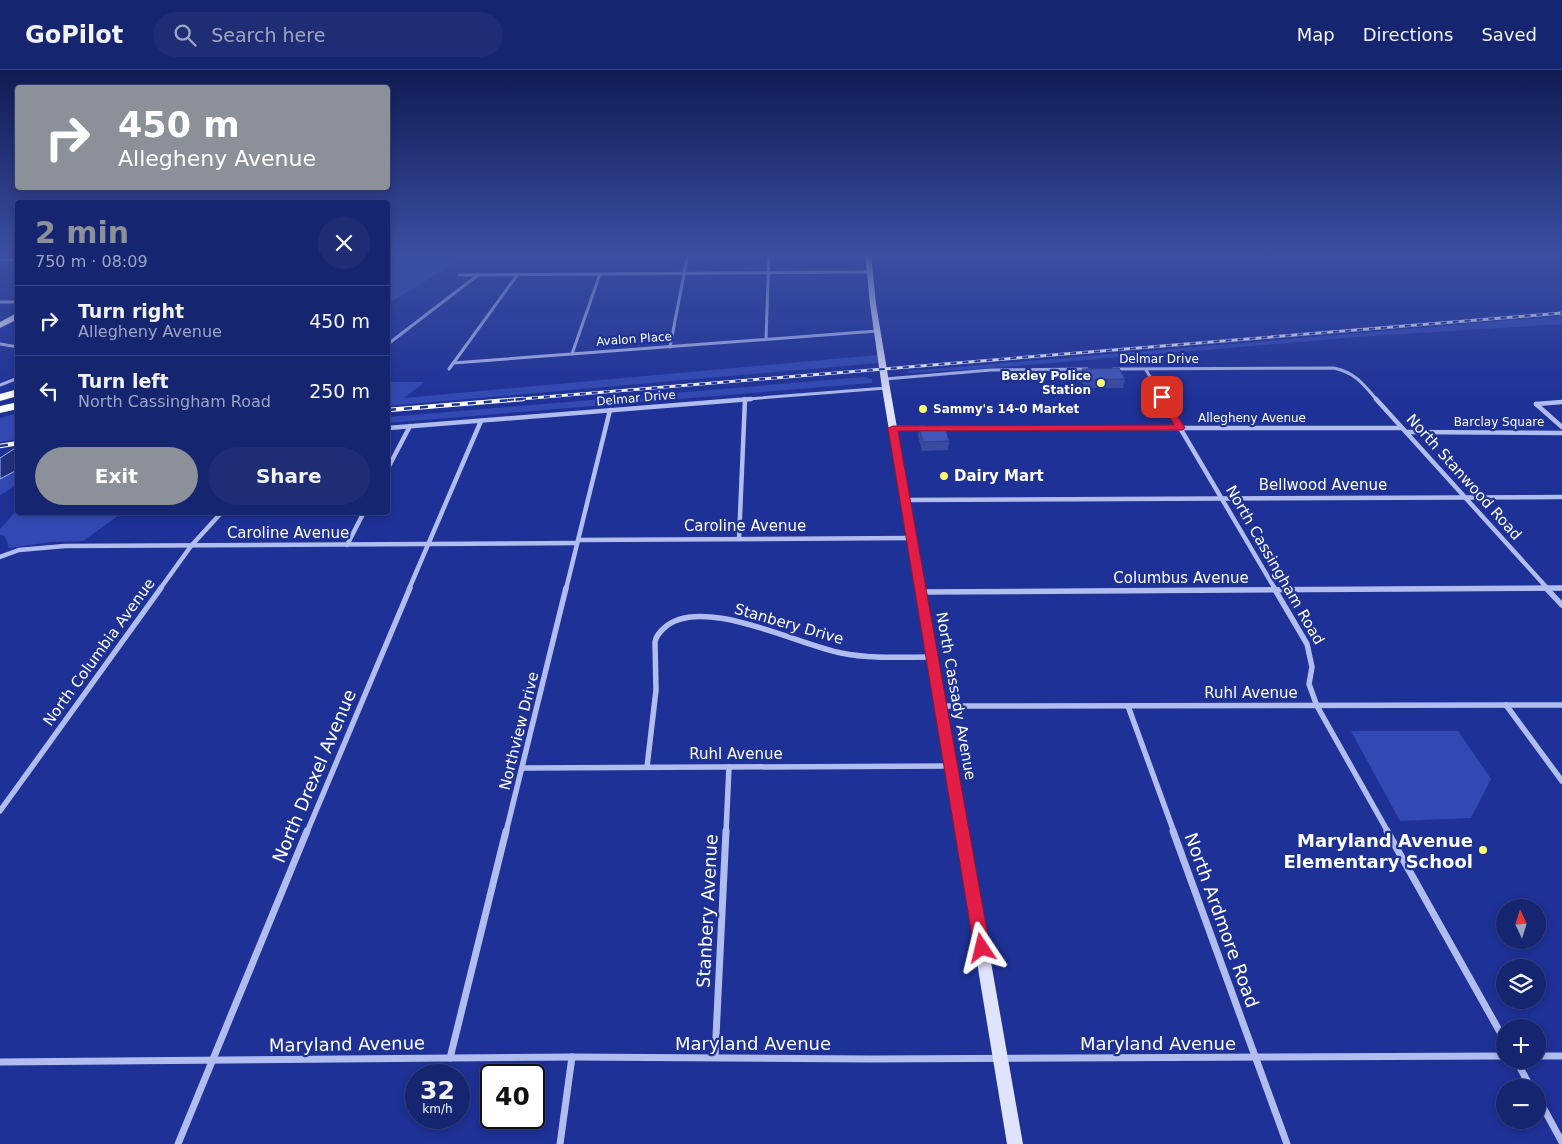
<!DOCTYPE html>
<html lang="en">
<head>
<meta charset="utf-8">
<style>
  :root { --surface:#162570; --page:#1f2d75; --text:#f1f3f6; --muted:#9ea5c3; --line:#354283; --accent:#8c9099 }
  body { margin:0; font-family:"DejaVu Sans",sans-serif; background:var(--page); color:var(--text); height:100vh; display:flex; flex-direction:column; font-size:19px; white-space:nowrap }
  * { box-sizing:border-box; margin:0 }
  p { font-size:16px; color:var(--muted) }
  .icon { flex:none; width:28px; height:28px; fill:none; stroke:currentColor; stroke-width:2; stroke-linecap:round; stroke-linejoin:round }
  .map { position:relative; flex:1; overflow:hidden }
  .sheet { position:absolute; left:15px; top:130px; width:375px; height:315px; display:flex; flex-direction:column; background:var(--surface); border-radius:5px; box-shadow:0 2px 8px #0003,0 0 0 1px var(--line) }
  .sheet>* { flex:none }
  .guide { position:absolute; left:15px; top:15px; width:375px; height:105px; border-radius:5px; box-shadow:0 2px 8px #0003,0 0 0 1px var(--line); background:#8c9099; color:#fff; overflow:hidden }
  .needle { width:32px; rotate:356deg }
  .fabs { position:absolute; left:1496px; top:829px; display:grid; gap:10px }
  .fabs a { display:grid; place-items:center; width:50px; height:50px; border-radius:50%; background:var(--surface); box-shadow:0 2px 8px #0003,0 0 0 1px var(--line); font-size:25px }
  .speed { position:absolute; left:405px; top:994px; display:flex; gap:10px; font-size:25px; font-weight:700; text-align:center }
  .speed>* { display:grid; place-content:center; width:65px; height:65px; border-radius:50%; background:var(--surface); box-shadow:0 2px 8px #0003,0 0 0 1px var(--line); line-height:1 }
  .speed small { font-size:12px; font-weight:400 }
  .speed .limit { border:2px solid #111; border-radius:8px; background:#fff; color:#111 }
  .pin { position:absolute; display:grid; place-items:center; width:42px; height:42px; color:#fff; margin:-21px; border-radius:10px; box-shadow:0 2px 8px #0006 }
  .me { position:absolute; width:55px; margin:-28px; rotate:350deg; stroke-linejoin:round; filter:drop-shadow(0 0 4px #0008) }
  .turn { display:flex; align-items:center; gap:18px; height:105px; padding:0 20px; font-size:22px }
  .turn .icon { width:65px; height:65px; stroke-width:2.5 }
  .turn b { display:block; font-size:35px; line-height:42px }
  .round { display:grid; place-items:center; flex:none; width:52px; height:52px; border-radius:26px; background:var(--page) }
  .head { display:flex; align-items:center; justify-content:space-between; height:85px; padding:0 20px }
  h1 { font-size:30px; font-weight:700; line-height:38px; color:var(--accent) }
  .action { display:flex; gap:10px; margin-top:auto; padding:10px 20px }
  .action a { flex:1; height:58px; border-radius:30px; background:var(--accent); color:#fff; font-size:20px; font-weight:700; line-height:58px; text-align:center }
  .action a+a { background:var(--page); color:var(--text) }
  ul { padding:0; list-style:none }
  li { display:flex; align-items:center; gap:15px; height:70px; padding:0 20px; border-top:1px solid var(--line) }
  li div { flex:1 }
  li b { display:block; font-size:19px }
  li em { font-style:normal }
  header { display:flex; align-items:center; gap:30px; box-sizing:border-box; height:70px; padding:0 25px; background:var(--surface); border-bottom:1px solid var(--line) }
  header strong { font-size:24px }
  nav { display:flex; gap:28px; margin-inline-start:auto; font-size:18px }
  .search { width:350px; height:45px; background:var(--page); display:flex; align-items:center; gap:12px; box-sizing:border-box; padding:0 18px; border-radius:28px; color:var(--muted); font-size:19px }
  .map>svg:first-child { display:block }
  .green { fill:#3249b3 }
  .water { fill:#23307e; stroke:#a5b3f0 }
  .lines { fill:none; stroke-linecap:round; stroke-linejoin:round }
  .street-far3 { stroke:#b2bdef; stroke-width:3 }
  .street-far2 { stroke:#b2bdef; stroke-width:4.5 }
  .street-far1 { stroke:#b2bdef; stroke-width:5.5 }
  .street { stroke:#b2bdef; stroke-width:7 }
  .secondary { fill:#dfe3fb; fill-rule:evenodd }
  .primary { fill:#fafaff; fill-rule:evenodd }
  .highway { fill:#fff; fill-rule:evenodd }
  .rail-far1-casing { stroke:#fff; stroke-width:3 }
  .rail-casing { stroke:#fff; stroke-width:4.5 }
  .rail-far1 { stroke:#1e3196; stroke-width:2; stroke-dasharray:6; stroke-linecap:butt }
  .rail { stroke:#1e3196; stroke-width:2.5; stroke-dasharray:8; stroke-linecap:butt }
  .wall { fill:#394ba1 }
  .building { fill:#4257bb; stroke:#2e3d83 }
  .route { fill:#e11d48; stroke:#92132f }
  .poi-dot { fill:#fdfb71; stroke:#1e3196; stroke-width:2 }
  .labels { text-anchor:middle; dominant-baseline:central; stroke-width:4.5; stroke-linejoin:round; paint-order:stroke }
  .far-street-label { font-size:12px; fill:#fff; stroke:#1e3196 }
  .far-poi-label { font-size:12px; font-weight:bold; fill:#fff; stroke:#1e3196; text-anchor:end }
  .poi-label { font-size:15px; font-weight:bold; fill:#fff; stroke:#1e3196; text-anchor:start }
  .street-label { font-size:15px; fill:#fff; stroke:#1e3196 }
  .near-street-label { font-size:18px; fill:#fff; stroke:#1e3196 }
  .near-poi-label { font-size:18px; font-weight:bold; fill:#fff; stroke:#1e3196; text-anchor:end }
</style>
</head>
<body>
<header>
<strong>GoPilot</strong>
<div class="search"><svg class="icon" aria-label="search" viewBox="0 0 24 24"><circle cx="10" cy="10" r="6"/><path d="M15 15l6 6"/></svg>Search here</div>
<nav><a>Map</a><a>Directions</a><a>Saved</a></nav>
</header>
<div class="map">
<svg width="1562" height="1074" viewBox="0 0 1562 1074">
  <rect width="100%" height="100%" fill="#1e3196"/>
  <g class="green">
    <polygon points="394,183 471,183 388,234 388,187"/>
    <polygon points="1562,246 1562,254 1357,267 980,299 907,303 909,301"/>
    <polygon points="877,285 878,293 388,336 388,312 425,312 404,328"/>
    <polygon points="864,307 872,309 872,313 388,353 388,347"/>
    <polygon points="17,343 17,369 0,372 0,348"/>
    <polygon points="17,400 17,415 0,425 0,409"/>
    <polygon points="17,440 18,442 122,443 83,471 51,472 9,478 5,466 0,465 0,459"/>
    <polygon points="1351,661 1458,661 1491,709 1471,748 1400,751"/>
  </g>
  <polygon class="water" points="17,377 17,400 0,409 0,388"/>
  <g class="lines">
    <g class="street-far3">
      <polyline points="0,190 18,190"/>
      <polyline points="459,205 869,202"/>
      <polyline points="0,232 18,232"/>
      <polyline points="766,269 769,183"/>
      <polyline points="0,274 18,277"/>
      <polyline points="388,274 478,205"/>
      <polyline points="670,277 688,183"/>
      <polyline points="572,284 600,204"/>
      <polyline points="453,293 877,261"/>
      <polyline points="449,299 518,204"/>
      <path d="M 1113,299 L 1334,298 C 1356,303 1363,314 1377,330"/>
      <polyline points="1146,300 1164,330"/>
      <polyline points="885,309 991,300 1087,299"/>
      <polyline points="0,315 18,308"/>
      <polyline points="735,330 886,318"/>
    </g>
    <g class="street-far2">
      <polyline points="1163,329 1275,519"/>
      <polyline points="1376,329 1548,519"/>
      <polyline points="1536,334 1562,357"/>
      <polyline points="1536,334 1562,332"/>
      <polyline points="388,358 751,329"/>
      <polyline points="893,358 925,358"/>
      <polyline points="941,358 1402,358"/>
      <polyline points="1406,362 1562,363"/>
      <polyline points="388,398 410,356"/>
      <polyline points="905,430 1562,427"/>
      <polyline points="739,469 745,329"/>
      <polyline points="578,470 911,468"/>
      <polyline points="347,475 364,442"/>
      <polyline points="0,487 19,480 65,476 577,473"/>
      <polyline points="160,519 191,476 222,442"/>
      <polyline points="409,519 481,351"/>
      <polyline points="566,519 610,340"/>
      <polyline points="1393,519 1562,518"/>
    </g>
    <g class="street-far1">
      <polyline points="1274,518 1307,574 1312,597 1309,614 1317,636 1388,762"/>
      <polyline points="1546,518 1562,535"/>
      <polyline points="921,522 1562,518"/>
      <polyline points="1506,635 1562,711"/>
      <polyline points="941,636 1562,635"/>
      <polyline points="1128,636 1174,762"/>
      <path d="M 647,697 L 656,620 L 655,572 C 656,566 659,563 663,559 C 699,523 798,575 841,583 C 871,589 902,587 932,587"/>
      <polyline points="523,698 950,696"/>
      <polyline points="0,741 161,518"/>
      <polyline points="307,762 410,518"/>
      <polyline points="506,762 566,518"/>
      <polyline points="726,762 729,697"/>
    </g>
    <g class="street">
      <polyline points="1173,761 1287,1074"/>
      <polyline points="1387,761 1505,971"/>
      <polyline points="1538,986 1562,986"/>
      <polyline points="715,987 726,761"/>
      <polyline points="450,988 506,761"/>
      <polyline points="1516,990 1531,1018"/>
      <polyline points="0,992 572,987 872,989 1505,986"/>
      <polyline points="1538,1028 1562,1072"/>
      <polyline points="178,1074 307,761"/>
      <polyline points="560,1074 572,987"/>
    </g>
    <polygon class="secondary" points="865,183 871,183 876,234 890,318 1023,1074 1007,1074 882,318 870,234"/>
    <polygon class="primary" points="15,244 18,244 18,249 0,258 0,252"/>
    <g class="highway">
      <polygon points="18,319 18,326 0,331 0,324"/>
      <polygon points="18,332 18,339 0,343 0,336"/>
    </g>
    <g class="rail-far1-casing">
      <polyline id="rail-far1" points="508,330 1562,243"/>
    </g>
    <g class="rail-casing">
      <g id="rail">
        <polyline points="388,340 523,329"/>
        <polyline points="0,376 18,373"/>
      </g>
    </g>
    <use href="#rail-far1" class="rail-far1"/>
    <use href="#rail" class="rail"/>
  </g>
  <g class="wall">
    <polygon points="1082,299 1125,309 1123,318 1085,318 1080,307"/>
    <polygon points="919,358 949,371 948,380 922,381 918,366"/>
  </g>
  <g class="building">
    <polygon points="1119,298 1125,309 1088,310 1082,299"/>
    <polygon points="945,357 949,371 923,372 919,358"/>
  </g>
  <linearGradient id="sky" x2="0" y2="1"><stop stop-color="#101b52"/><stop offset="0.55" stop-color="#3b4ea0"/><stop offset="1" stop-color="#3b4ea0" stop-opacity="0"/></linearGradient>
  <rect width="1562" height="333" fill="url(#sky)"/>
  <polygon class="route" points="1162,324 1166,327 1185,358 1183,360 898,361 990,878 987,883 982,886 976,883 974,878 888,358 893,356 1174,355 1158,327"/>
  <g class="poi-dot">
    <circle cx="1101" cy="313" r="5"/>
    <circle cx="923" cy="339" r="5"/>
    <circle cx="944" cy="406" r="5"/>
    <circle cx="1483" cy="780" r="5"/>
  </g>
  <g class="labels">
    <g class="far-street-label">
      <text transform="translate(634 269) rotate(-4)">Avalon Place</text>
      <text x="1159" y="289">Delmar Drive</text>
      <text transform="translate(636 328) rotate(-5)">Delmar Drive</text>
      <text x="1252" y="348">Allegheny Avenue</text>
      <text x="1499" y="352">Barclay Square</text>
    </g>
    <g class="far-poi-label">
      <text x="1091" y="306">Bexley Police<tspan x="1091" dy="14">Station</tspan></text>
      <text x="933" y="339" text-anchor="start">Sammy's 14-0 Market</text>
    </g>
    <g class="poi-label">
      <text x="954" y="406">Dairy Mart</text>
    </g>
    <g class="street-label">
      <text transform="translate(1464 407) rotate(48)">North Stanwood Road</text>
      <text x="1323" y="415">Bellwood Avenue</text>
      <text x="745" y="456">Caroline Avenue</text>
      <text x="288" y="463">Caroline Avenue</text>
      <text transform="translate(1275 495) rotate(60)">North Cassingham Road</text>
      <text x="1181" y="508">Columbus Avenue</text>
      <text transform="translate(789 554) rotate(16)">Stanbery Drive</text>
      <text transform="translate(99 582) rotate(-54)">North Columbia Avenue</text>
      <text x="1251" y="623">Ruhl Avenue</text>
      <text transform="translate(956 626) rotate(80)">North Cassady Avenue</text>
      <text transform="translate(519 661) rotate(-76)">Northview Drive</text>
      <text x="736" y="684">Ruhl Avenue</text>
    </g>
    <g class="near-street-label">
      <text transform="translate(314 706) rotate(-67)">North Drexel Avenue</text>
      <text transform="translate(707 841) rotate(-87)">Stanbery Avenue</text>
      <text transform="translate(1222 850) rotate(70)">North Ardmore Road</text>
      <text x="753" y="973">Maryland Avenue</text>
      <text x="1158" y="973">Maryland Avenue</text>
      <text transform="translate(347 974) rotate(-1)">Maryland Avenue</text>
    </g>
    <g class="near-poi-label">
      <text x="1473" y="770">Maryland Avenue<tspan x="1473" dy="21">Elementary School</tspan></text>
    </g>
  </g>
</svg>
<div class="fabs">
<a><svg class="needle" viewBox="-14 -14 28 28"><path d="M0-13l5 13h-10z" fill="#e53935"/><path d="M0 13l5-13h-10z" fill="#9ea5c3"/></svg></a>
<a><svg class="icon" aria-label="layers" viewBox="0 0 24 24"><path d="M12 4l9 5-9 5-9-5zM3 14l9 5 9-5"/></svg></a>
<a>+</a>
<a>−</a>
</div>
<div class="speed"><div>32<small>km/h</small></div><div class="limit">40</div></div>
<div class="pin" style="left:1162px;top:327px;background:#d93025"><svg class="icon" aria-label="arrive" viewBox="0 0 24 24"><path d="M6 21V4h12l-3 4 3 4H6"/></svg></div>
<svg class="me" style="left:982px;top:878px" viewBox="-20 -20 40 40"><path d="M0-17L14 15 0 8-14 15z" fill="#e11d48" stroke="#fff" stroke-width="4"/></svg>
<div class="guide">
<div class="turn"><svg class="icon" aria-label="right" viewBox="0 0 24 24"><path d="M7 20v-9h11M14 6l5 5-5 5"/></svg><div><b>450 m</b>Allegheny Avenue</div></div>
</div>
<section class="sheet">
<div class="head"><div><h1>2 min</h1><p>750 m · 08:09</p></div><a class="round"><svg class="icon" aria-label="close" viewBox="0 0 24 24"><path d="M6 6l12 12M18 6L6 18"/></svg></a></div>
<ul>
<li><svg class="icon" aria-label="right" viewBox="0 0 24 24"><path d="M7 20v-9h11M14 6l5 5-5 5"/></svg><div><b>Turn right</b><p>Allegheny Avenue</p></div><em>450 m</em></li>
<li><svg class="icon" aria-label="left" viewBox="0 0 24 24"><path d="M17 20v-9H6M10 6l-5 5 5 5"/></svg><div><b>Turn left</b><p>North Cassingham Road</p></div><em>250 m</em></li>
</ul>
<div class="action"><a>Exit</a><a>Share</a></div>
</section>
</div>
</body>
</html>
